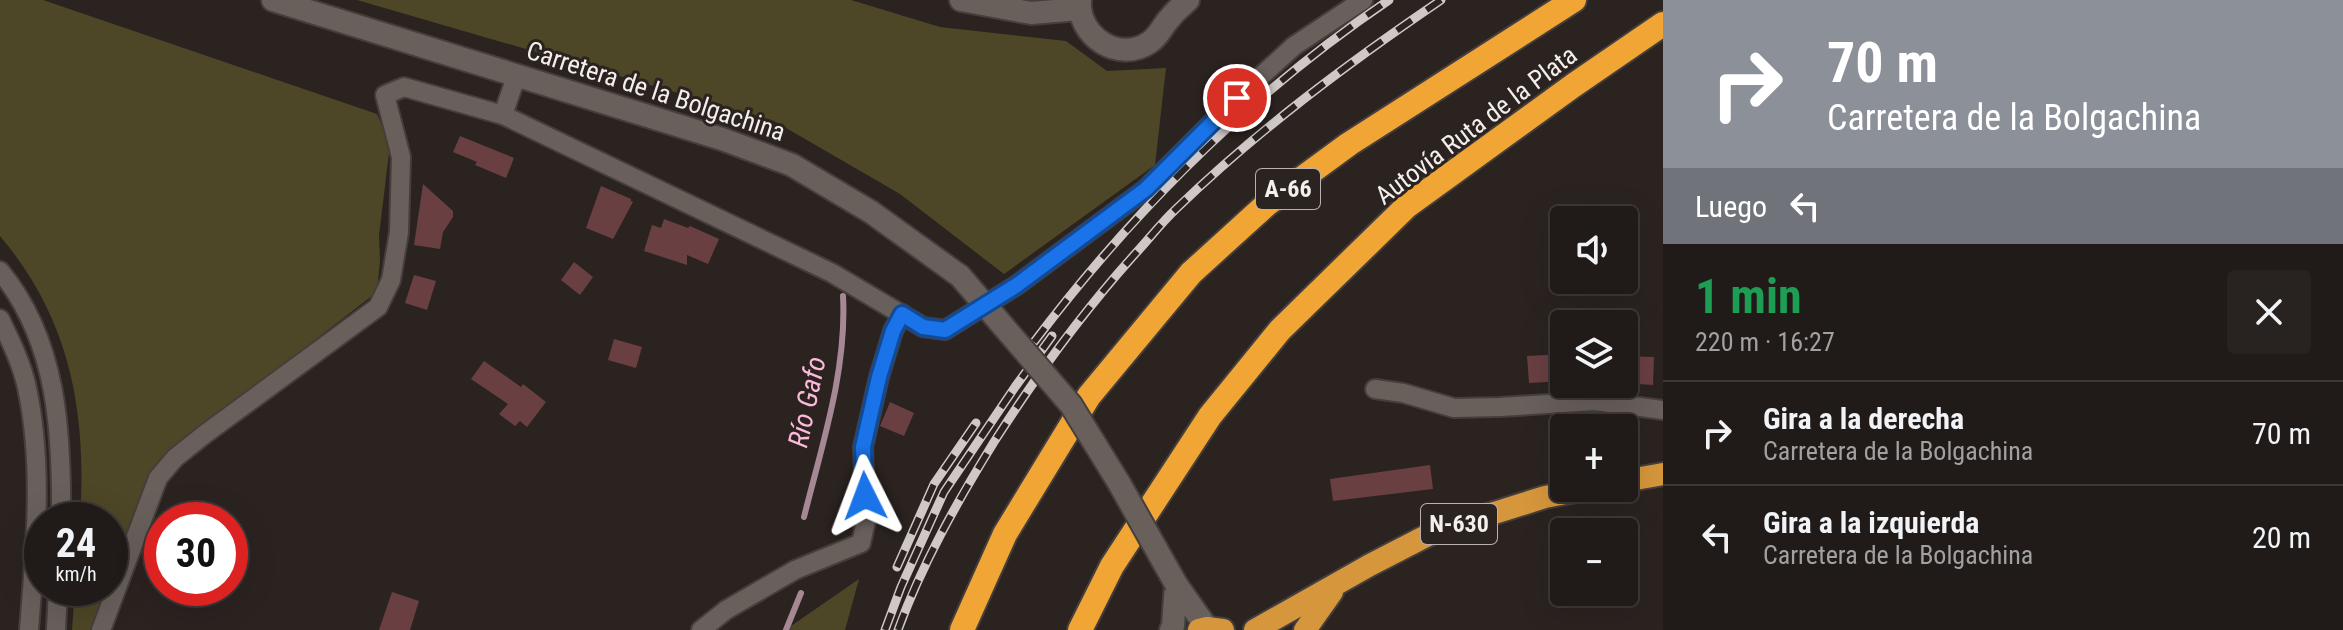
<!DOCTYPE html>
<html lang="es">
<head>
<meta charset="utf-8">
<style>
  :root { --surface:#201a18; --page:#282321; --text:#f1f3f6; --muted:#a2a1a2; --line:#3d3837 }
  body { margin:0; font-family:"Roboto Condensed",sans-serif; background:var(--page); color:var(--text); height:100vh; display:flex; flex-direction:column; font-size:30px; white-space:nowrap }
  * { box-sizing:border-box; margin:0 }
  p { font-size:26px; color:var(--muted) }
  .icon { flex:none; width:44px; height:44px; fill:none; stroke:currentColor; stroke-width:2; stroke-linecap:round; stroke-linejoin:round }
  .map { position:relative; flex:1; overflow:hidden }
  .details { display:flex; flex-direction:column; background:var(--surface); width:680px }
  .details>* { flex:none }
  .banner { background:#8c9099; color:#fff; overflow:hidden }
  .buttons { position:absolute; left:1550px; top:206px; display:grid; gap:16px }
  .buttons a { display:grid; place-items:center; width:88px; height:88px; border-radius:8px; background:var(--surface); box-shadow:0 8px 32px #0002,0 0 0 2px var(--line); font-size:40px }
  .speed { position:absolute; left:24px; top:502px; display:flex; gap:16px; font-size:40px; font-weight:700; text-align:center }
  .speed>* { display:grid; place-content:center; width:104px; height:104px; border-radius:50%; background:var(--surface); box-shadow:0 8px 32px #0002,0 0 0 2px var(--line); line-height:1 }
  .speed small { font-size:20px; font-weight:400 }
  .speed .limit { border:12px solid #d22; background:#fff; color:#111 }
  .pin { position:absolute; display:grid; place-items:center; width:68px; height:68px; color:#fff; margin:-34px; border:4px solid #fff; border-radius:50%; box-shadow:0 2px 8px #0007 }
  .me { position:absolute; width:88px; margin:-44px; rotate:357deg; stroke-linejoin:round; filter:drop-shadow(0 0 6px #0008) }
  .turn { display:flex; align-items:center; gap:28px; height:168px; padding:0 32px; font-size:36px }
  .turn .icon { width:104px; height:104px; stroke-width:2.5 }
  .turn b { display:block; font-size:56px; line-height:68px }
  .then { display:flex; align-items:center; height:76px; padding:0 32px; background:#0003; gap:16px; font-size:30px }
  .round { display:grid; place-items:center; flex:none; width:84px; height:84px; border-radius:8px; background:var(--page) }
  .overview { display:flex; align-items:center; justify-content:space-between; height:136px; padding:0 32px }
  h1 { font-size:48px; font-weight:700; line-height:60px; color:#1e9e55 }
  ul { padding:0; list-style:none }
  li { display:flex; align-items:center; gap:24px; height:104px; padding:0 32px; border-top:2px solid var(--line) }
  li div { flex:1 }
  li b { display:block; font-size:30px }
  li em { font-style:normal }
  main { display:flex; flex:1; min-height:0 }
  .map>svg:first-child { display:block }
  .green { fill:#4d4727 }
  .lines { fill:none; stroke-linecap:round; stroke-linejoin:round }
  .stream { stroke:#a68895; stroke-width:6 }
  .building { fill:#693f42 }
  .minor-casing { stroke:#453e3c; stroke-width:22 }
  .tertiary-casing { stroke:#453e3c; stroke-width:26 }
  .trunk-casing { stroke:#453e3c; stroke-width:26 }
  .motorway-casing { stroke:#453e3c; stroke-width:28 }
  .minor { stroke:#69605c; stroke-width:18 }
  .tertiary { stroke:#69605c; stroke-width:22 }
  .trunk { stroke:#d6973c; stroke-width:22 }
  .motorway { stroke:#f1a534; stroke-width:24 }
  .rail-casing { stroke:#cfc8c6; stroke-width:9 }
  .rail { stroke:#2b2320; stroke-width:6; stroke-dasharray:18; stroke-linecap:butt }
  .tertiary-bridge-casing { stroke:#453e3c; stroke-width:26; stroke-linecap:butt }
  .tertiary-bridge { stroke:#69605c; stroke-width:22 }
  .route-casing { stroke:#114b97; stroke-width:20 }
  .route { stroke:#1a73e8; stroke-width:14 }
  .labels { text-anchor:middle; dominant-baseline:central; stroke-width:6; stroke-linejoin:round; paint-order:stroke }
  .shield { fill:#2b2320; stroke:#b8b1af; stroke-width:2 }
  .shield-label { font-size:24px; font-weight:bold; fill:#f4eeec }
  .street-label { font-size:26px; fill:#f4eeec; stroke:#2b2320 }
  .water-label { font-size:28px; font-style:italic; fill:#fdb9db; stroke:#2b2320 }
</style>
</head>
<body>
<main>
<div class="map">
<svg width="1663" height="630" viewBox="0 0 1663 630">
  <rect width="100%" height="100%" fill="#2b2320"/>
  <g class="green">
    <path d="M 0,0 L 43,0 L 377,114 L 385,133 L 389,153 L 379,235 L 380,261 L 377,292 L 162,458 L 152,471 L 95,630 L 72,630 L 75,588 L 110,588 L 110,520 L 80,520 C 87,413 71,320 0,236 Z"/>
    <polygon points="357,0 851,0 940,27 1066,41 1107,71 1166,68 1155,165 1004,274 900,194 774,121"/>
    <polygon points="859,579 845,630 790,630 791,626"/>
  </g>
  <g class="lines">
    <g class="stream">
      <path d="M 804,517 C 822,445 847,370 843,296"/>
      <polyline points="786,630 801,593"/>
    </g>
  </g>
  <g class="building">
    <polygon points="460,136 514,158 506,178 475,165 477,162 453,152"/>
    <polygon points="423,184 453,211 453,217 443,232 440,249 414,245"/>
    <polygon points="601,186 631,199 631,201 633,202 613,239 586,228"/>
    <polygon points="664,219 688,228 690,226 719,239 708,264 687,255 687,265 644,251 652,225 661,228"/>
    <polygon points="574,262 593,277 580,295 561,280"/>
    <polygon points="414,275 436,281 427,310 405,303"/>
    <polygon points="614,339 642,347 636,368 608,360"/>
    <polygon points="1564,354 1564,381 1529,383 1527,356"/>
    <polygon points="1624,356 1654,357 1653,385 1624,383"/>
    <polygon points="484,361 521,387 523,384 546,402 527,427 520,421 515,426 499,414 508,404 471,379"/>
    <polygon points="890,402 914,413 904,436 880,426"/>
    <polygon points="1430,465 1433,489 1333,501 1330,479"/>
    <polygon points="392,592 419,601 410,630 379,630"/>
  </g>
  <g class="lines">
    <g class="minor-casing">
      <g id="minor">
        <polyline points="503,115 517,74"/>
        <path d="M 0,271 C 58,341 62,434 61,520"/>
        <path d="M 0,319 C 11,342 22,364 27,388 C 44,467 35,551 29,630"/>
        <polyline points="1375,389 1403,393 1454,408 1500,407 1595,401 1663,410"/>
        <polyline points="56,630 58,588"/>
        <polyline points="101,630 158,478 175,458 205,434 378,307 391,280 399,232 401,157 385,95 404,87 503,115 832,273 923,327 945,330 1017,285 1146,189 1237,98 1294,46 1363,0"/>
        <polyline points="701,630 726,610 795,570 861,543 866,521 863,447 879,377 893,331 902,314"/>
      </g>
    </g>
    <g class="tertiary-casing">
      <g id="tertiary">
        <polyline points="273,0 722,139 792,165 871,212 960,276"/>
        <polyline points="961,0 1031,13 1079,9"/>
        <path d="M 1080,0 C 1077,36 1119,64 1150,42 C 1160,35 1162,26 1170,18 C 1175,11 1182,6 1188,0"/>
        <polyline points="1176,584 1207,628"/>
        <polyline points="1171,630 1173,626 1176,584"/>
      </g>
    </g>
    <g class="trunk-casing">
      <g id="trunk">
        <polyline points="1624,481 1663,474"/>
        <polyline points="1199,630 1207,628 1223,630"/>
        <polyline points="1255,630 1370,565 1434,532 1545,497 1591,488"/>
        <polyline points="1305,630 1332,592"/>
      </g>
    </g>
    <g class="motorway-casing">
      <g id="motorway">
        <polyline points="962,630 1005,534 1089,396 1191,273 1267,204 1349,144 1574,0"/>
        <polyline points="1080,630 1112,566 1210,416 1280,330 1407,206 1574,85 1663,24"/>
      </g>
    </g>
    <use href="#minor" class="minor"/>
    <use href="#tertiary" class="tertiary"/>
    <use href="#trunk" class="trunk"/>
    <use href="#motorway" class="motorway"/>
    <g class="rail-casing">
      <g id="rail">
        <path d="M 1034,342 C 1133,211 1253,92 1389,0"/>
        <polyline points="897,567 934,484 976,423"/>
        <polyline points="885,630 901,587 944,492 1015,387 1052,336"/>
        <path d="M 898,630 C 922,564 957,502 994,442 C 1036,376 1082,313 1135,254 C 1149,239 1161,223 1176,209 C 1258,130 1347,64 1441,0"/>
      </g>
    </g>
    <use href="#rail" class="rail"/>
    <g class="tertiary-bridge-casing">
      <polyline id="tertiary-bridge" points="960,276 1071,405 1119,483 1176,584"/>
    </g>
    <use href="#tertiary-bridge" class="tertiary-bridge"/>
  </g>
  <g class="lines">
    <g class="route-casing">
      <polyline id="route" points="865,496 863,447 879,377 893,331 902,314 923,327 945,330 1017,285 1146,189 1237,98"/>
    </g>
    <use href="#route" class="route"/>
  </g>
  <g class="labels">
    <g class="shield">
      <rect x="1256" y="169" width="64" height="40" rx="6"/>
      <rect x="1421" y="504" width="76" height="40" rx="6"/>
    </g>
    <g class="shield-label">
      <text x="1288" y="189">A-66</text>
      <text x="1459" y="524">N-630</text>
    </g>
    <g class="street-label">
      <text transform="translate(656 91) rotate(18)">Carretera de la Bolgachina</text>
      <text transform="translate(1476 125) rotate(-37)">Autovía Ruta de la Plata</text>
    </g>
    <g class="water-label">
      <text transform="translate(807 402) rotate(-78)">Río Gafo</text>
    </g>
  </g>
</svg>
<div class="buttons">
<a><svg class="icon" aria-label="sound" viewBox="0 0 24 24"><path d="M4 9h4l5-4v14l-5-4H4zM17 9q2 3 0 6"/></svg></a>
<a><svg class="icon" aria-label="layers" viewBox="0 0 24 24"><path d="M12 4l9 5-9 5-9-5zM3 14l9 5 9-5"/></svg></a>
<a>+</a>
<a>−</a>
</div>
<div class="speed"><div>24<small>km/h</small></div><div class="limit">30</div></div>
<div class="pin" style="left:1237px;top:98px;background:#d93025"><svg class="icon" aria-label="arrive" viewBox="0 0 24 24"><path d="M6 21V4h12l-3 4 3 4H6"/></svg></div>
<svg class="me" style="left:865px;top:496px" viewBox="-20 -20 40 40"><path d="M0-17L14 15 0 8-14 15z" fill="#1a73e8" stroke="#fff" stroke-width="4"/></svg>
</div>
<section class="details">
<div class="banner">
<div class="turn"><svg class="icon" aria-label="right" viewBox="0 0 24 24"><path d="M7 20v-9h11M14 6l5 5-5 5"/></svg><div><b>70 m</b>Carretera de la Bolgachina</div></div>
<div class="then">Luego<svg class="icon" aria-label="left" viewBox="0 0 24 24"><path d="M17 20v-9H6M10 6l-5 5 5 5"/></svg></div>
</div>
<div class="overview"><div><h1>1 min</h1><p>220 m · 16:27</p></div><a class="round"><svg class="icon" aria-label="close" viewBox="0 0 24 24"><path d="M6 6l12 12M18 6L6 18"/></svg></a></div>
<ul>
<li><svg class="icon" aria-label="right" viewBox="0 0 24 24"><path d="M7 20v-9h11M14 6l5 5-5 5"/></svg><div><b>Gira a la derecha</b><p>Carretera de la Bolgachina</p></div><em>70 m</em></li>
<li><svg class="icon" aria-label="left" viewBox="0 0 24 24"><path d="M17 20v-9H6M10 6l-5 5 5 5"/></svg><div><b>Gira a la izquierda</b><p>Carretera de la Bolgachina</p></div><em>20 m</em></li>
</ul>
</section>
</main>
</body>
</html>
